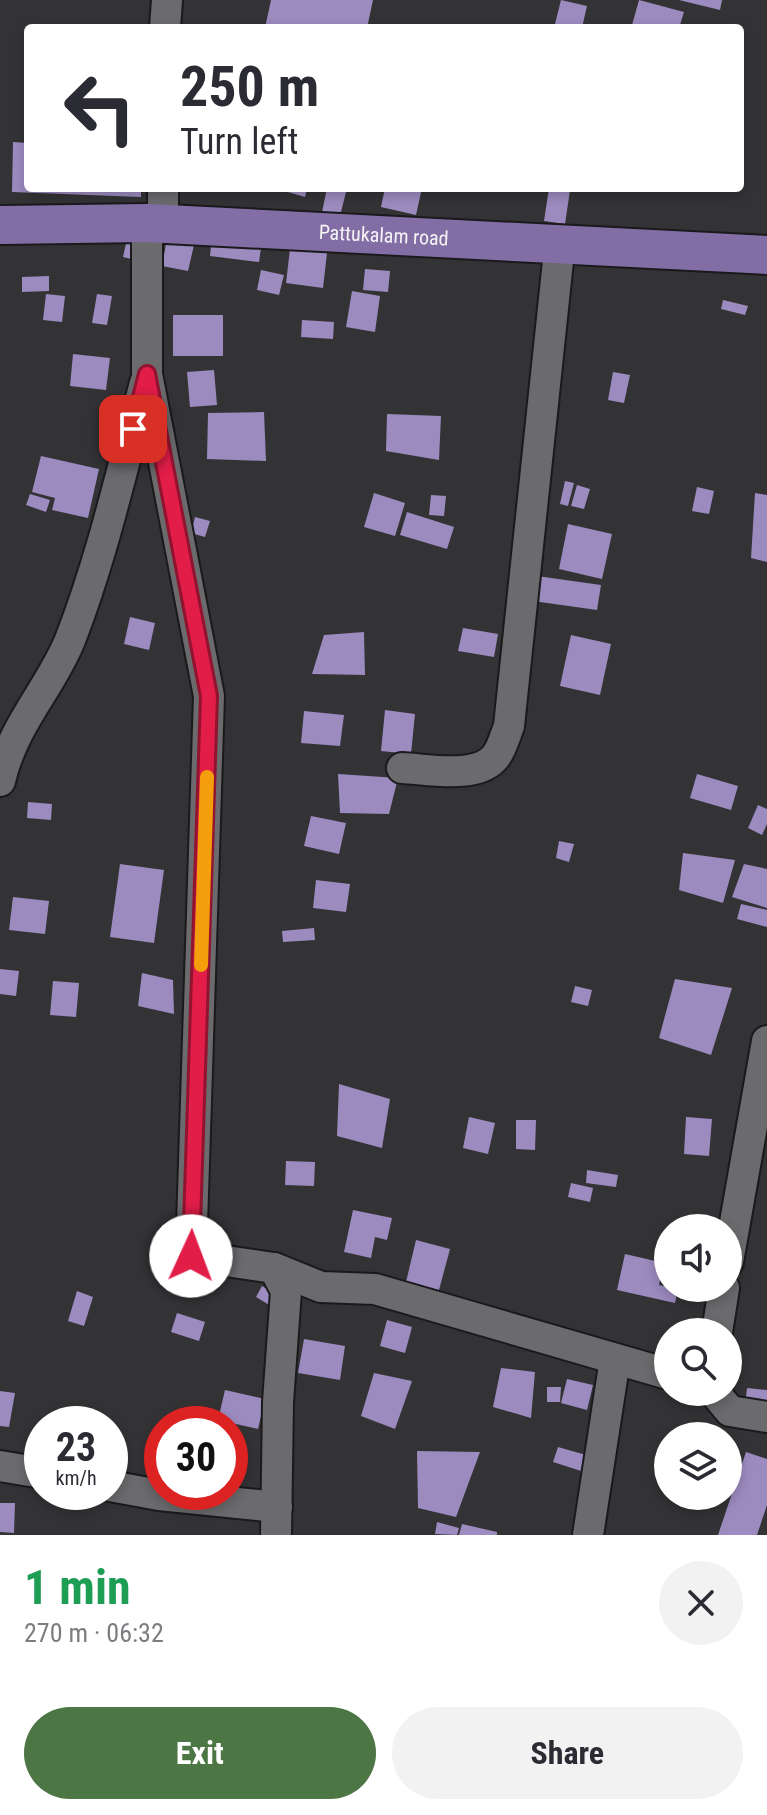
<!DOCTYPE html>
<html lang="en">
<head>
<meta charset="utf-8">
<style>
  :root { --surface:#fff; --page:#f2f2f3; --text:#2b2b33; --muted:#7c7c81; --accent:#4d7645 }
  body { margin:0; font-family:"Roboto Condensed",sans-serif; background:var(--page); color:var(--text); height:100vh; display:flex; flex-direction:column; font-size:30px; white-space:nowrap }
  * { box-sizing:border-box; margin:0 }
  p { font-size:26px; color:var(--muted) }
  .icon { flex:none; width:44px; height:44px; fill:none; stroke:currentColor; stroke-width:2; stroke-linecap:round; stroke-linejoin:round }
  .map { position:relative; height:1535px; overflow:hidden }
  .details { display:flex; flex-direction:column; background:var(--surface); flex:1 }
  .details>* { flex:none }
  .banner { position:absolute; left:24px; top:24px; width:720px; height:168px; border-radius:8px; box-shadow:0 4px 12px #0003; background:#fff; color:var(--text); overflow:hidden }
  .tools { position:absolute; left:654px; top:1214px; display:grid; gap:16px }
  .tools a { display:grid; place-items:center; width:88px; height:88px; border-radius:50%; background:var(--surface); box-shadow:0 4px 12px #0003; font-size:40px }
  .speed { position:absolute; left:24px; top:1406px; display:flex; gap:16px; font-size:40px; font-weight:700; text-align:center }
  .speed>* { display:grid; place-content:center; width:104px; height:104px; border-radius:50%; background:var(--surface); box-shadow:0 4px 12px #0003; line-height:1 }
  .speed small { font-size:20px; font-weight:400 }
  .speed .limit { border:12px solid #d22; background:#fff; color:#111 }
  .pin { position:absolute; display:grid; place-items:center; width:68px; height:68px; color:#fff; margin:-34px; border-radius:16px; box-shadow:0 4px 12px #0006 }
  .me { position:absolute; width:88px; margin:-44px; rotate:2deg; stroke-linejoin:round; filter:drop-shadow(0 0 6px #0008) }
  .turn { display:flex; align-items:center; gap:28px; height:168px; padding:0 24px; font-size:36px }
  .turn .icon { width:104px; height:104px; stroke-width:2.5 }
  .turn b { display:block; font-size:56px; line-height:68px }
  .round { display:grid; place-items:center; flex:none; width:84px; height:84px; border-radius:42px; background:var(--page) }
  .headline { display:flex; align-items:center; justify-content:space-between; height:136px; padding:0 24px }
  h1 { font-size:48px; font-weight:700; line-height:60px; color:#1e9e55 }
  .primary-button { display:flex; gap:16px; margin-top:auto; padding:16px 24px }
  .primary-button a { flex:1; height:92px; border-radius:48px; background:var(--accent); color:#fff; font-size:32px; font-weight:700; line-height:92px; text-align:center }
  .primary-button a+a { background:var(--page); color:var(--text) }
  .map>svg:first-child { display:block }
  .building { fill:#9c8bbf }
  .lines { fill:none; stroke-linecap:round; stroke-linejoin:round }
  .minor-casing { stroke:#1a191c; stroke-width:34 }
  .major-casing { stroke:#1a191c; stroke-width:42 }
  .minor { stroke:#6b6a6d; stroke-width:30 }
  .major { stroke:#826ea5; stroke-width:38 }
  .route-casing { stroke:#92132f; stroke-width:20 }
  .route { stroke:#e11d48; stroke-width:14 }
  .slow { stroke:#f59e0b; stroke-width:14 }
  .labels { text-anchor:middle; dominant-baseline:central; stroke-width:8; stroke-linejoin:round; paint-order:stroke }
  .street-label { font-size:20px; fill:#f4f4f6; stroke:#1a1a1b }
</style>
</head>
<body>
<div class="map">
<svg width="767" height="1535" viewBox="0 0 767 1535">
  <rect width="100%" height="100%" fill="#333235"/>
  <g class="building">
    <polygon points="271,0 373,0 367,28 265,28"/>
    <polygon points="561,0 587,6 582,28 554,28"/>
    <polygon points="639,0 684,12 679,28 632,25"/>
    <polygon points="679,0 722,0 720,10"/>
    <polygon points="13,142 28,143 28,188 141,188 141,197 12,192"/>
    <polygon points="274,188 307,188 305,197"/>
    <polygon points="327,188 347,188 340,216 322,212"/>
    <polygon points="385,188 422,188 416,215 381,207"/>
    <polygon points="549,188 570,190 565,224 544,221"/>
    <polygon points="212,236 262,241 259,262 210,256"/>
    <polygon points="127,239 144,243 139,261 123,257"/>
    <polygon points="167,239 194,245 188,271 162,266"/>
    <polygon points="290,249 327,253 323,288 286,283"/>
    <polygon points="365,269 390,271 388,292 363,290"/>
    <polygon points="261,270 284,275 279,295 257,290"/>
    <polygon points="49,276 49,291 22,292 22,277"/>
    <polygon points="352,291 380,296 375,332 346,327"/>
    <polygon points="46,294 65,296 62,322 43,320"/>
    <polygon points="97,294 112,296 107,325 92,323"/>
    <polygon points="723,300 748,306 745,315 721,309"/>
    <rect x="173" y="315" width="50" height="41"/>
    <polygon points="302,320 334,322 333,339 301,337"/>
    <polygon points="73,354 110,358 106,390 70,386"/>
    <polygon points="214,370 217,405 190,407 187,372"/>
    <polygon points="613,372 630,375 624,403 608,400"/>
    <polygon points="264,412 266,461 207,459 208,413"/>
    <polygon points="387,414 441,416 439,460 386,451"/>
    <polygon points="41,456 99,469 88,518 52,510 55,498 32,492"/>
    <polygon points="565,481 574,483 568,506 560,504"/>
    <polygon points="577,485 590,489 584,509 571,506"/>
    <polygon points="697,487 714,491 709,514 692,511"/>
    <polygon points="374,493 405,503 395,536 364,527"/>
    <polygon points="755,493 767,495 767,562 751,558"/>
    <polygon points="30,494 50,500 46,512 26,505"/>
    <polygon points="431,495 446,496 444,516 429,515"/>
    <polygon points="407,512 454,527 447,549 400,535"/>
    <polygon points="195,517 210,521 205,537 191,533"/>
    <polygon points="568,524 612,534 602,579 559,569"/>
    <polygon points="537,576 601,585 597,610 533,601"/>
    <polygon points="130,617 155,623 149,650 124,644"/>
    <polygon points="463,628 498,634 494,657 458,651"/>
    <polygon points="364,632 365,675 312,674 324,635"/>
    <polygon points="571,635 611,644 600,695 560,686"/>
    <polygon points="385,710 415,714 411,754 381,751"/>
    <polygon points="304,711 344,715 340,746 301,743"/>
    <polygon points="338,774 398,778 389,814 340,813"/>
    <polygon points="697,774 738,786 731,810 690,798"/>
    <polygon points="28,802 52,804 51,820 27,818"/>
    <polygon points="758,805 767,809 767,824 762,835 748,828"/>
    <polygon points="311,816 346,823 339,854 304,846"/>
    <polygon points="559,841 574,844 569,862 556,858"/>
    <polygon points="683,853 735,860 723,903 679,890"/>
    <polygon points="120,864 164,870 154,943 110,937"/>
    <polygon points="744,864 767,869 767,908 732,897"/>
    <polygon points="316,880 350,884 346,912 313,908"/>
    <polygon points="13,897 49,901 45,934 9,930"/>
    <polygon points="741,904 767,910 767,927 737,919"/>
    <polygon points="314,928 315,940 283,942 282,931"/>
    <polygon points="0,969 19,971 16,996 0,994"/>
    <polygon points="142,973 173,980 174,1014 138,1006"/>
    <polygon points="675,979 732,988 711,1055 659,1038"/>
    <polygon points="53,981 79,983 76,1017 50,1015"/>
    <polygon points="575,986 592,990 588,1006 571,1002"/>
    <polygon points="339,1084 390,1099 382,1148 337,1136"/>
    <polygon points="469,1117 495,1123 488,1154 463,1148"/>
    <polygon points="686,1117 712,1119 709,1156 684,1154"/>
    <polygon points="516,1120 536,1120 535,1150 516,1149"/>
    <polygon points="286,1161 315,1162 314,1186 285,1185"/>
    <polygon points="587,1170 618,1175 616,1187 586,1183"/>
    <polygon points="571,1183 593,1188 590,1202 568,1197"/>
    <polygon points="353,1210 392,1218 387,1240 375,1237 371,1258 344,1252"/>
    <polygon points="416,1240 450,1249 439,1290 406,1282"/>
    <polygon points="625,1254 664,1263 659,1285 678,1289 675,1303 617,1290"/>
    <polygon points="262,1286 277,1295 271,1306 256,1297"/>
    <polygon points="77,1291 93,1297 84,1326 68,1321"/>
    <polygon points="177,1313 205,1322 199,1341 171,1332"/>
    <polygon points="387,1320 412,1327 405,1353 380,1346"/>
    <polygon points="304,1339 345,1346 340,1380 298,1373"/>
    <polygon points="501,1368 535,1372 531,1418 493,1407"/>
    <polygon points="374,1373 412,1381 395,1429 361,1416"/>
    <polygon points="567,1379 593,1385 587,1410 561,1403"/>
    <polygon points="547,1387 561,1387 560,1402 547,1402"/>
    <polygon points="747,1388 767,1390 767,1407 745,1404"/>
    <polygon points="225,1390 265,1399 258,1429 218,1420"/>
    <polygon points="0,1391 15,1393 9,1427 0,1426"/>
    <polygon points="230,1447 236,1448 233,1476 230,1476"/>
    <polygon points="558,1447 586,1455 581,1471 553,1462"/>
    <polygon points="417,1451 480,1452 456,1517 418,1508"/>
    <polygon points="746,1452 767,1459 767,1505 757,1535 718,1535"/>
    <polygon points="0,1503 15,1503 14,1533 0,1532"/>
    <polygon points="437,1522 459,1528 457,1535 435,1534"/>
    <polygon points="462,1524 497,1532 497,1535 459,1535"/>
  </g>
  <g class="lines">
    <g class="minor-casing">
      <g id="minor">
        <polyline points="165,28 167,0"/>
        <polyline points="163,188 163,225"/>
        <polyline points="147,223 147,374 209,696 191,1256 274,1268 286,1291 278,1402 276,1535"/>
        <path d="M 402,768 C 427,769 479,780 496,756 C 502,748 505,736 509,726 L 560,242"/>
        <path d="M 0,781 C 13,724 50,689 70,640 C 102,558 122,469 145,383"/>
        <polyline points="728,1262 767,1041"/>
        <polyline points="274,1268 321,1287 375,1289 668,1374"/>
        <polyline points="717,1332 724,1288"/>
        <polyline points="714,1392 730,1411 767,1417"/>
        <polyline points="0,1466 42,1473"/>
        <polyline points="110,1486 159,1495 277,1507"/>
        <polyline points="588,1535 615,1359"/>
      </g>
    </g>
    <g class="major-casing">
      <g id="major">
        <path id="s1" d="M 0,225 L 147,223 L 767,255"/>
      </g>
    </g>
    <use href="#minor" class="minor"/>
    <use href="#major" class="major"/>
  </g>
  <g class="lines">
    <g class="route-casing">
      <polyline id="route" points="133,429 147,374 209,696 191,1256"/>
    </g>
    <use href="#route" class="route"/>
    <polyline class="slow" points="201,965 207,777"/>
  </g>
  <g class="labels">
    <g class="street-label">
      <text stroke="none"><textPath href="#s1" startOffset="384">Pattukalam road</textPath></text>
    </g>
  </g>
</svg>
<div class="tools">
<a><svg class="icon" aria-label="sound" viewBox="0 0 24 24"><path d="M4 9h4l5-4v14l-5-4H4zM17 9q2 3 0 6"/></svg></a>
<a><svg class="icon" aria-label="search" viewBox="0 0 24 24"><circle cx="10" cy="10" r="6"/><path d="M15 15l6 6"/></svg></a>
<a><svg class="icon" aria-label="layers" viewBox="0 0 24 24"><path d="M12 4l9 5-9 5-9-5zM3 14l9 5 9-5"/></svg></a>
</div>
<div class="speed"><div>23<small>km/h</small></div><div class="limit">30</div></div>
<div class="pin" style="left:133px;top:429px;background:#d93025"><svg class="icon" aria-label="arrive" viewBox="0 0 24 24"><path d="M6 21V4h12l-3 4 3 4H6"/></svg></div>
<svg class="me" style="left:191px;top:1256px" viewBox="-20 -20 40 40"><circle r="19" fill="#fff"/><path d="M0-13L10 11 0 6-10 11z" fill="#e11d48"/></svg>
<div class="banner">
<div class="turn"><svg class="icon" aria-label="left" viewBox="0 0 24 24"><path d="M17 20v-9H6M10 6l-5 5 5 5"/></svg><div><b>250 m</b>Turn left</div></div>
</div>
</div>
<section class="details">
<div class="headline"><div><h1>1 min</h1><p>270 m · 06:32</p></div><a class="round"><svg class="icon" aria-label="close" viewBox="0 0 24 24"><path d="M6 6l12 12M18 6L6 18"/></svg></a></div>
<div class="primary-button"><a>Exit</a><a>Share</a></div>
</section>
</body>
</html>
